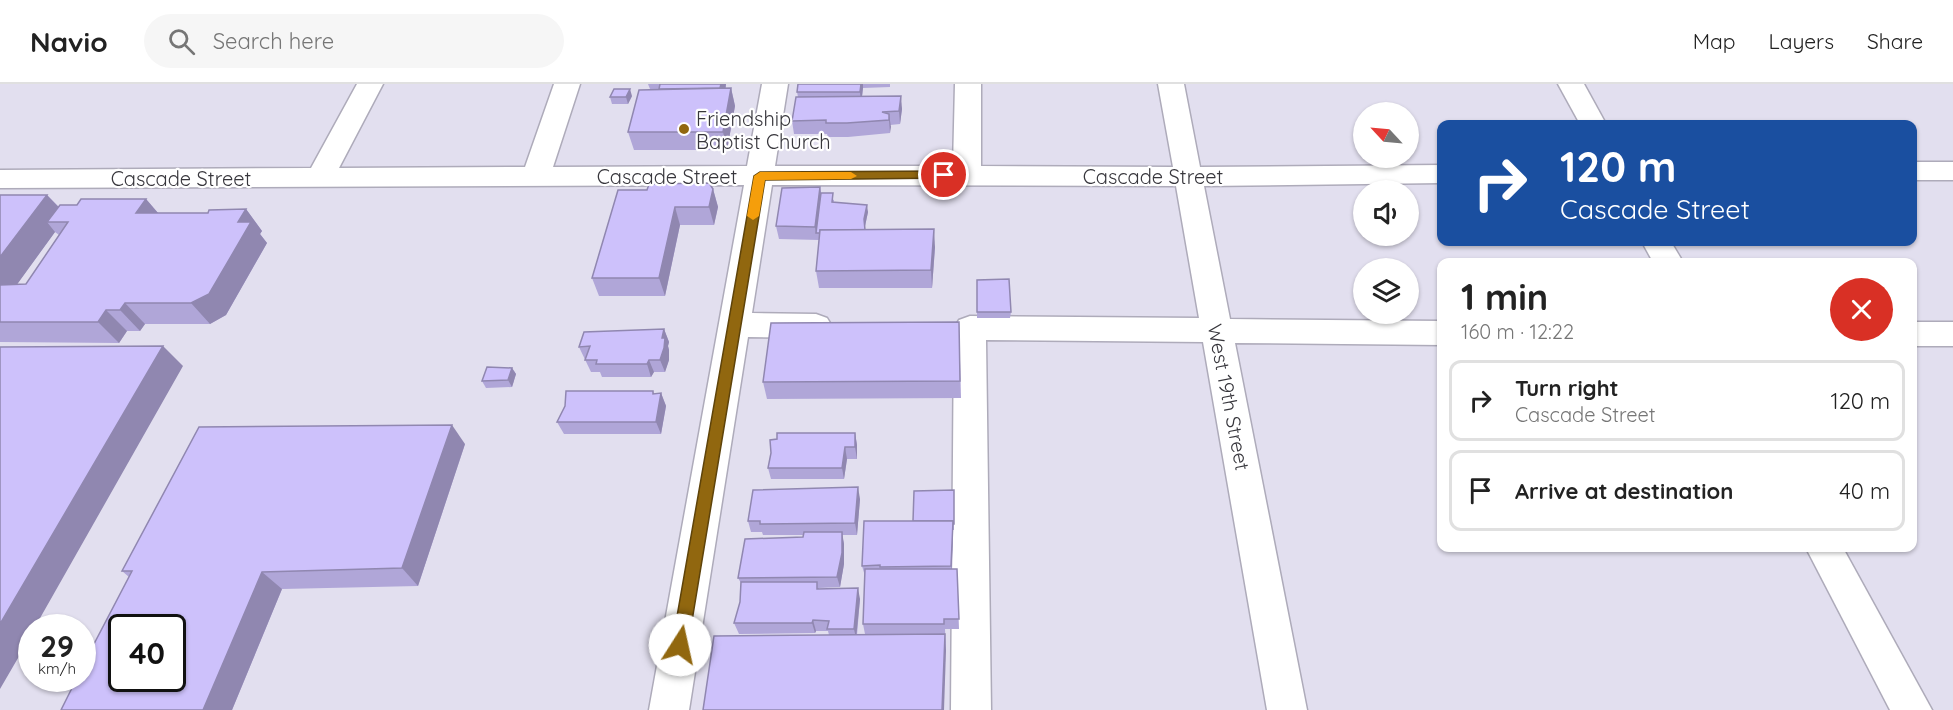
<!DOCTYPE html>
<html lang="en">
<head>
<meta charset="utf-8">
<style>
  :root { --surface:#fff; --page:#f6f6f6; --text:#222; --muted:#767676; --line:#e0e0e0 }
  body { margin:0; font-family:Quicksand,sans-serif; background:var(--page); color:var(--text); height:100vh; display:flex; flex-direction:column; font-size:22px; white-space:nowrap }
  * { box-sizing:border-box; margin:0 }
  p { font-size:20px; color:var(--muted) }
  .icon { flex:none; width:33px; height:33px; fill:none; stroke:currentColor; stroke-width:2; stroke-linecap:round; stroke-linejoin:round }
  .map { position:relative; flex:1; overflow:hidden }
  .panel { position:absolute; left:1437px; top:174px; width:480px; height:294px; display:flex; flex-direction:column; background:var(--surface); border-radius:12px; box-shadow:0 2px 4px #0004 }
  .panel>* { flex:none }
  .hud { position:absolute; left:1437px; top:36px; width:480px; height:126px; border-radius:12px; box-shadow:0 2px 4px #0004; background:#1a4fa0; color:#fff; overflow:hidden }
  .needle { width:39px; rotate:296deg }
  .buttons { position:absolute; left:1353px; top:18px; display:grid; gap:12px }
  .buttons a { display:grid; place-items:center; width:66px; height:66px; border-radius:50%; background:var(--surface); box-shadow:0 2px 4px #0004; font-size:30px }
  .speed { position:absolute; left:18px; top:530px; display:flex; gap:12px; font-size:30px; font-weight:700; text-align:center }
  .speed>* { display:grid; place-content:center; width:78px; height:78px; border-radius:50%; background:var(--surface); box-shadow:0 2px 4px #0004; line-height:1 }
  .speed small { font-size:15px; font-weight:400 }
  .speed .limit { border:3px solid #111; border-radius:9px; background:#fff; color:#111 }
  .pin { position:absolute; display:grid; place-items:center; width:51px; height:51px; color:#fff; margin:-26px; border:3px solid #fff; border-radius:50%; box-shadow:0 2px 6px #0007 }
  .me { position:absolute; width:66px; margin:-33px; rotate:10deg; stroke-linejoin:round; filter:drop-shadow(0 0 4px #0008) }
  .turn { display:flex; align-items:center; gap:21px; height:126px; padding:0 24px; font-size:27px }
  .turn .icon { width:78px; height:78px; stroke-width:2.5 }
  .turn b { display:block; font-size:42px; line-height:51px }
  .round { display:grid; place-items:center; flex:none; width:63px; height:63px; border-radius:32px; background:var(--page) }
  .head { display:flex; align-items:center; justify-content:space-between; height:102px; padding:0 24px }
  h1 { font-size:36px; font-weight:700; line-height:45px }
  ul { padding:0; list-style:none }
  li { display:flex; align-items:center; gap:18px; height:81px; margin:0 12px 9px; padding:0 12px; border:3px solid var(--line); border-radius:12px }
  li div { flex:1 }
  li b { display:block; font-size:22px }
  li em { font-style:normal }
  header { display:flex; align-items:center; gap:36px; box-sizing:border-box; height:84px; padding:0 30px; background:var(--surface); border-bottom:2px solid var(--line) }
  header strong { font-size:28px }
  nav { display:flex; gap:33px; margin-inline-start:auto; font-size:21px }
  .search { width:420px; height:54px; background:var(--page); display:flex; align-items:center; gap:15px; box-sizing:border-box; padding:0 21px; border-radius:33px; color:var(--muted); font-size:22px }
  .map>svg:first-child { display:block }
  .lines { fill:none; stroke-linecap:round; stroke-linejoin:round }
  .minor-casing { stroke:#aeabba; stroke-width:3 }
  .minor { fill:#fff; fill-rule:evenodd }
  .wall { fill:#b0a6d8; fill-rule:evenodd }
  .shaded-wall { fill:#9087b0 }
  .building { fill:#cdc1fb; stroke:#9087b0; stroke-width:1.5; fill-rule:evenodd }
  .route { fill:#91670f; stroke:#5e430a; stroke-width:1.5 }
  .slow { fill:#f59e0b }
  .poi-dot { fill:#91670f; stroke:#fff; stroke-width:2 }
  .labels { text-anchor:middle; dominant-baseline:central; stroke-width:4.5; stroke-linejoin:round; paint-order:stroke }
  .poi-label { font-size:20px; fill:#37363c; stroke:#fff; text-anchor:start }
  .street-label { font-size:20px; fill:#37363c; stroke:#fff }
</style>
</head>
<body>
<header>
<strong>Navio</strong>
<div class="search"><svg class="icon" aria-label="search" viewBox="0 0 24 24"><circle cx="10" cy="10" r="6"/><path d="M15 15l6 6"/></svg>Search here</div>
<nav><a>Map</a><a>Layers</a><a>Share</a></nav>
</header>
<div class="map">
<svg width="1953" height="626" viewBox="0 0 1953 626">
  <rect width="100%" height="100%" fill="#e2dfef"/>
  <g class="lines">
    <g class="minor-casing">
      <g id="minor">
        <polygon points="357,0 383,0 339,84 525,83 554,0 580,0 553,83 747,82 762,0 788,0 775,82 953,82 955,0 981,0 981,82 1173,83 1158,0 1184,0 1200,83 1442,81 1442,99 1204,102 1230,235 1442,237 1442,261 1235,259 1307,626 1267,626 1203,258 986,256 991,626 951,626 954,244 959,236 970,232 1199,234 1176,102 772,101 752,229 816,230 827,234 832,242 827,250 816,254 748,253 689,626 649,626 744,101 0,104 0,86 311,84"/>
        <polygon points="1558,0 1584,0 1606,40 1580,40"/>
        <rect x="1912" y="78" width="41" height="18"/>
        <polygon points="1642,158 1671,158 1683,178 1653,178"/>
        <rect x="1912" y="238" width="41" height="24"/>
        <polygon points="1806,464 1843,464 1932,626 1890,626"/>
      </g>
    </g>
    <use href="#minor" class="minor"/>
  </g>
  <g class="wall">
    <polygon points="648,0 726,0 726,4 731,4 735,22 727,66 634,66 628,48 650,5"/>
    <polygon points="798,0 890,0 890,3 863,4 862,12 902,25 900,40 890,41 890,49 848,53 828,53 827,50 794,50 792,37 798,13 797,8"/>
    <polygon points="632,12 628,20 612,20 610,13"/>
    <polygon points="820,103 821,109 834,116 834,118 868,128 865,142 865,146 935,163 932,204 819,204 816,187 819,156 779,155 776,142"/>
    <polygon points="713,105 718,123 714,141 680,141 665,212 599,212 592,194 618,106"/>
    <path d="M 0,111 L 47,111 L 59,123 L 146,115 L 158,129 L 208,129 L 246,125 L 262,147 L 260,150 L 267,159 L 226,231 L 210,240 L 145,240 L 140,247 L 127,247 L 119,259 L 0,258 ZM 55,148 L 59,151 L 26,200 L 17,200 Z"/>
    <polygon points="977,196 1011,228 1010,234 977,234"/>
    <polygon points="959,238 961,314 767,315 763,298"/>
    <polygon points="664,245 669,258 668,262 669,266 669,276 665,288 654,288 651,293 602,293 600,288 591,288 579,263"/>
    <polygon points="512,284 516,290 512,303 486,304 482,297"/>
    <polygon points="653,307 654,310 661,309 666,322 661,350 564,350 557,338"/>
    <polygon points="855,349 857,361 857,375 847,375 844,395 771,395 768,384 777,355"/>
    <polygon points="465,360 418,502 282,505 232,626 61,626 129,493 122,487"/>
    <polygon points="954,406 954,446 953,446 952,485 957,485 959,545 945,545 946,567 829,551 828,547 816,547 815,549 739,550 734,539 740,518 741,499 738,494 803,453 804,451 763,451 762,448 751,448 748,437 860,415 857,451 842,451 844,460 844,480 840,503 819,504 819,505 860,515 857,551 932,550 865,550 863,540 865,492 862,482 913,437"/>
  </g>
  <g class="shaded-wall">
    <polygon points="721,0 726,0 723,18 720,5"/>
    <polygon points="861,0 863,0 863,4 861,21 860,8"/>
    <polygon points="731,4 735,22 727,66 723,48"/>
    <polygon points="630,5 632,12 628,20 626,13"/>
    <polygon points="901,12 902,25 900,40 899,27"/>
    <polygon points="889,30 891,43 890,49 889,36"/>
    <polygon points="820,103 822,116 816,149 815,143"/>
    <polygon points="713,105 718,123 714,141 709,123"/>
    <polygon points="47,111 67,132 47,138 55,148 0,224 0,173"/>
    <polygon points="146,115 164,136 136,129"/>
    <polygon points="867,121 868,128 865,142 864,135"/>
    <polygon points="675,123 680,141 665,212 659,194"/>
    <polygon points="246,125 262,147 260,150 267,159 226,231 210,240 191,219 238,138"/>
    <polygon points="934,145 935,163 932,204 931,186"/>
    <polygon points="125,219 145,240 140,247 120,226"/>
    <polygon points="106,226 127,247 119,259 98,238"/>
    <polygon points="664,245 669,258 668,262 669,266 669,276 665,288 660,276 662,254"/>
    <polygon points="163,262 183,282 35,543 32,543 32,550 0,605 0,540"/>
    <polygon points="649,276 654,288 651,293 647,280"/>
    <polygon points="512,284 516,290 512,303 508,296"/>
    <polygon points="661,309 666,322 661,350 656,338"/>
    <polygon points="452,341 465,360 418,502 402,484"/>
    <polygon points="855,349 857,361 857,375 855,363"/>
    <polygon points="845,363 847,375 844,395 842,384"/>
    <polygon points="858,403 860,415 857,451 855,439"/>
    <polygon points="953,437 953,449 951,493 951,482"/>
    <polygon points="842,448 844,460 844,480 840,503 837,493"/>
    <polygon points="262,488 282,505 232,626 203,626"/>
    <polygon points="858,504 860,515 856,555 854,545"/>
    <polygon points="813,536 816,547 815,549 812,539"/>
    <polygon points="945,550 946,567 944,626 942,626"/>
  </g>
  <g class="building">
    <polygon points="660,0 721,0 720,4 659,5"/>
    <polygon points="798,0 861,0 860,8 797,8"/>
    <polygon points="731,4 723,48 628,48 639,6"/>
    <polygon points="614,5 630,5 626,13 610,13"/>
    <polygon points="901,12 899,27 882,28 889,30 889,36 847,39 826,39 826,36 792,37 796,13"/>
    <polygon points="709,99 713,105 709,123 675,123 659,194 592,194 618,106 647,106 649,100"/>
    <polygon points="820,103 815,143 776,142 782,104"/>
    <polygon points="821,109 833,109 832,118 867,121 864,135 865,146 820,146 820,149 816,149"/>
    <polygon points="0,111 47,111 0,173"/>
    <polygon points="81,115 146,115 136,129 208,129 209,126 246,125 238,138 251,138 209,210 191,219 125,219 120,226 106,226 98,238 0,238 0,201 26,200 68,138 47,138 60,121 77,121"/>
    <polygon points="934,145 931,186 816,187 820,146"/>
    <polygon points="1009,195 1011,228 977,228 977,196"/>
    <polygon points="959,238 960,297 763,298 771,239"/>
    <polygon points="664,245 662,254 665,254 664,264 660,276 649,276 647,280 596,280 597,276 585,276 590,262 579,263 584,248"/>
    <polygon points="163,262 0,540 0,263"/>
    <polygon points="487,283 512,284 508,296 482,297"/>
    <polygon points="566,307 653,307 653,310 661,309 656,338 557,338 565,322"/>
    <path d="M 452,341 L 402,484 L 262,488 L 203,626 L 61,626 L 77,594 L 82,594 L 82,583 L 132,487 L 122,487 L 199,343 ZM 122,543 L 172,543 L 172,594 L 122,594 Z"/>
    <polygon points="777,349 855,349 855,363 845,363 842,384 768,384 771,369 770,356 777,355"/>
    <polygon points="858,403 855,439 760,440 760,437 748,437 753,406"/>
    <polygon points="954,406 954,440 953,440 953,437 913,437 914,407"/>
    <polygon points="864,437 953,437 951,482 880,483 880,481 862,482"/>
    <polygon points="804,448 842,448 842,469 837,493 738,494 745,455 803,453"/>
    <polygon points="865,485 957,485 959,535 944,535 944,540 863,540"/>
    <polygon points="741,498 817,498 817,505 858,504 854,545 827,545 829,537 813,536 812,539 734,539 740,518"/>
    <polygon points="945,550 942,626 703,626 714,552"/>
  </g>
  <polygon class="route" points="944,87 949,91 948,94 765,96 688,561 686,566 680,568 674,566 672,561 754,92 760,88"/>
  <polygon class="slow" points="760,88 851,88 857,92 851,95 765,96 759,132 753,136 747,132 754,92"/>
  <circle class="poi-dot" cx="684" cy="45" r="6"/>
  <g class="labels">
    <g class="poi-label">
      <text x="696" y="34">Friendship<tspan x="696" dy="23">Baptist Church</tspan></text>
    </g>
    <g class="street-label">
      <text x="667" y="92">Cascade Street</text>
      <text x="1153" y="92">Cascade Street</text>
      <text x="181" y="94">Cascade Street</text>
      <text transform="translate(1229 313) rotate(79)">West 19th Street</text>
    </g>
  </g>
</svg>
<div class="buttons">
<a><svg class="needle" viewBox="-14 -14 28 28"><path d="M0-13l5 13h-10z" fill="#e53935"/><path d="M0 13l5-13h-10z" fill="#767676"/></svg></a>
<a><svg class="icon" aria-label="sound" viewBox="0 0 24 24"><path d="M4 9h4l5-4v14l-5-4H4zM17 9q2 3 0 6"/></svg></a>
<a><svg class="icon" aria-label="layers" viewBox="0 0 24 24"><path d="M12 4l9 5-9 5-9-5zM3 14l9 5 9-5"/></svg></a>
</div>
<div class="speed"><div>29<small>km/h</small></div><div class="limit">40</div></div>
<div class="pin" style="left:944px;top:91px;background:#d93025"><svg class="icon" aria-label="arrive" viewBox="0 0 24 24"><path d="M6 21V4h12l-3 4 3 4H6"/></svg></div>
<svg class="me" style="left:680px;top:561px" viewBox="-20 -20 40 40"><circle r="19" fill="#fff"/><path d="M0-13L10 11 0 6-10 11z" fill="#91670f"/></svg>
<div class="hud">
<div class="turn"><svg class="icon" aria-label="right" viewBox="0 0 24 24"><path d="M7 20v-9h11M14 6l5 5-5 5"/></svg><div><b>120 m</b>Cascade Street</div></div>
</div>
<section class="panel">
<div class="head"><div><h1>1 min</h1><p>160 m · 12:22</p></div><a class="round" style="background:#d93025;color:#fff"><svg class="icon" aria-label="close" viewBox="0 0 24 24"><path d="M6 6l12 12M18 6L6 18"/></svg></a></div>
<ul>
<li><svg class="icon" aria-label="right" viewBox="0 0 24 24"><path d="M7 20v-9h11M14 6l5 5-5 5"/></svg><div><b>Turn right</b><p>Cascade Street</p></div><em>120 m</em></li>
<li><svg class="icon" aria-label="arrive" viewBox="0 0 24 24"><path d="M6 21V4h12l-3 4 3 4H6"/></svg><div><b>Arrive at destination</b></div><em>40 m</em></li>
</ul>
</section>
</div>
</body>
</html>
